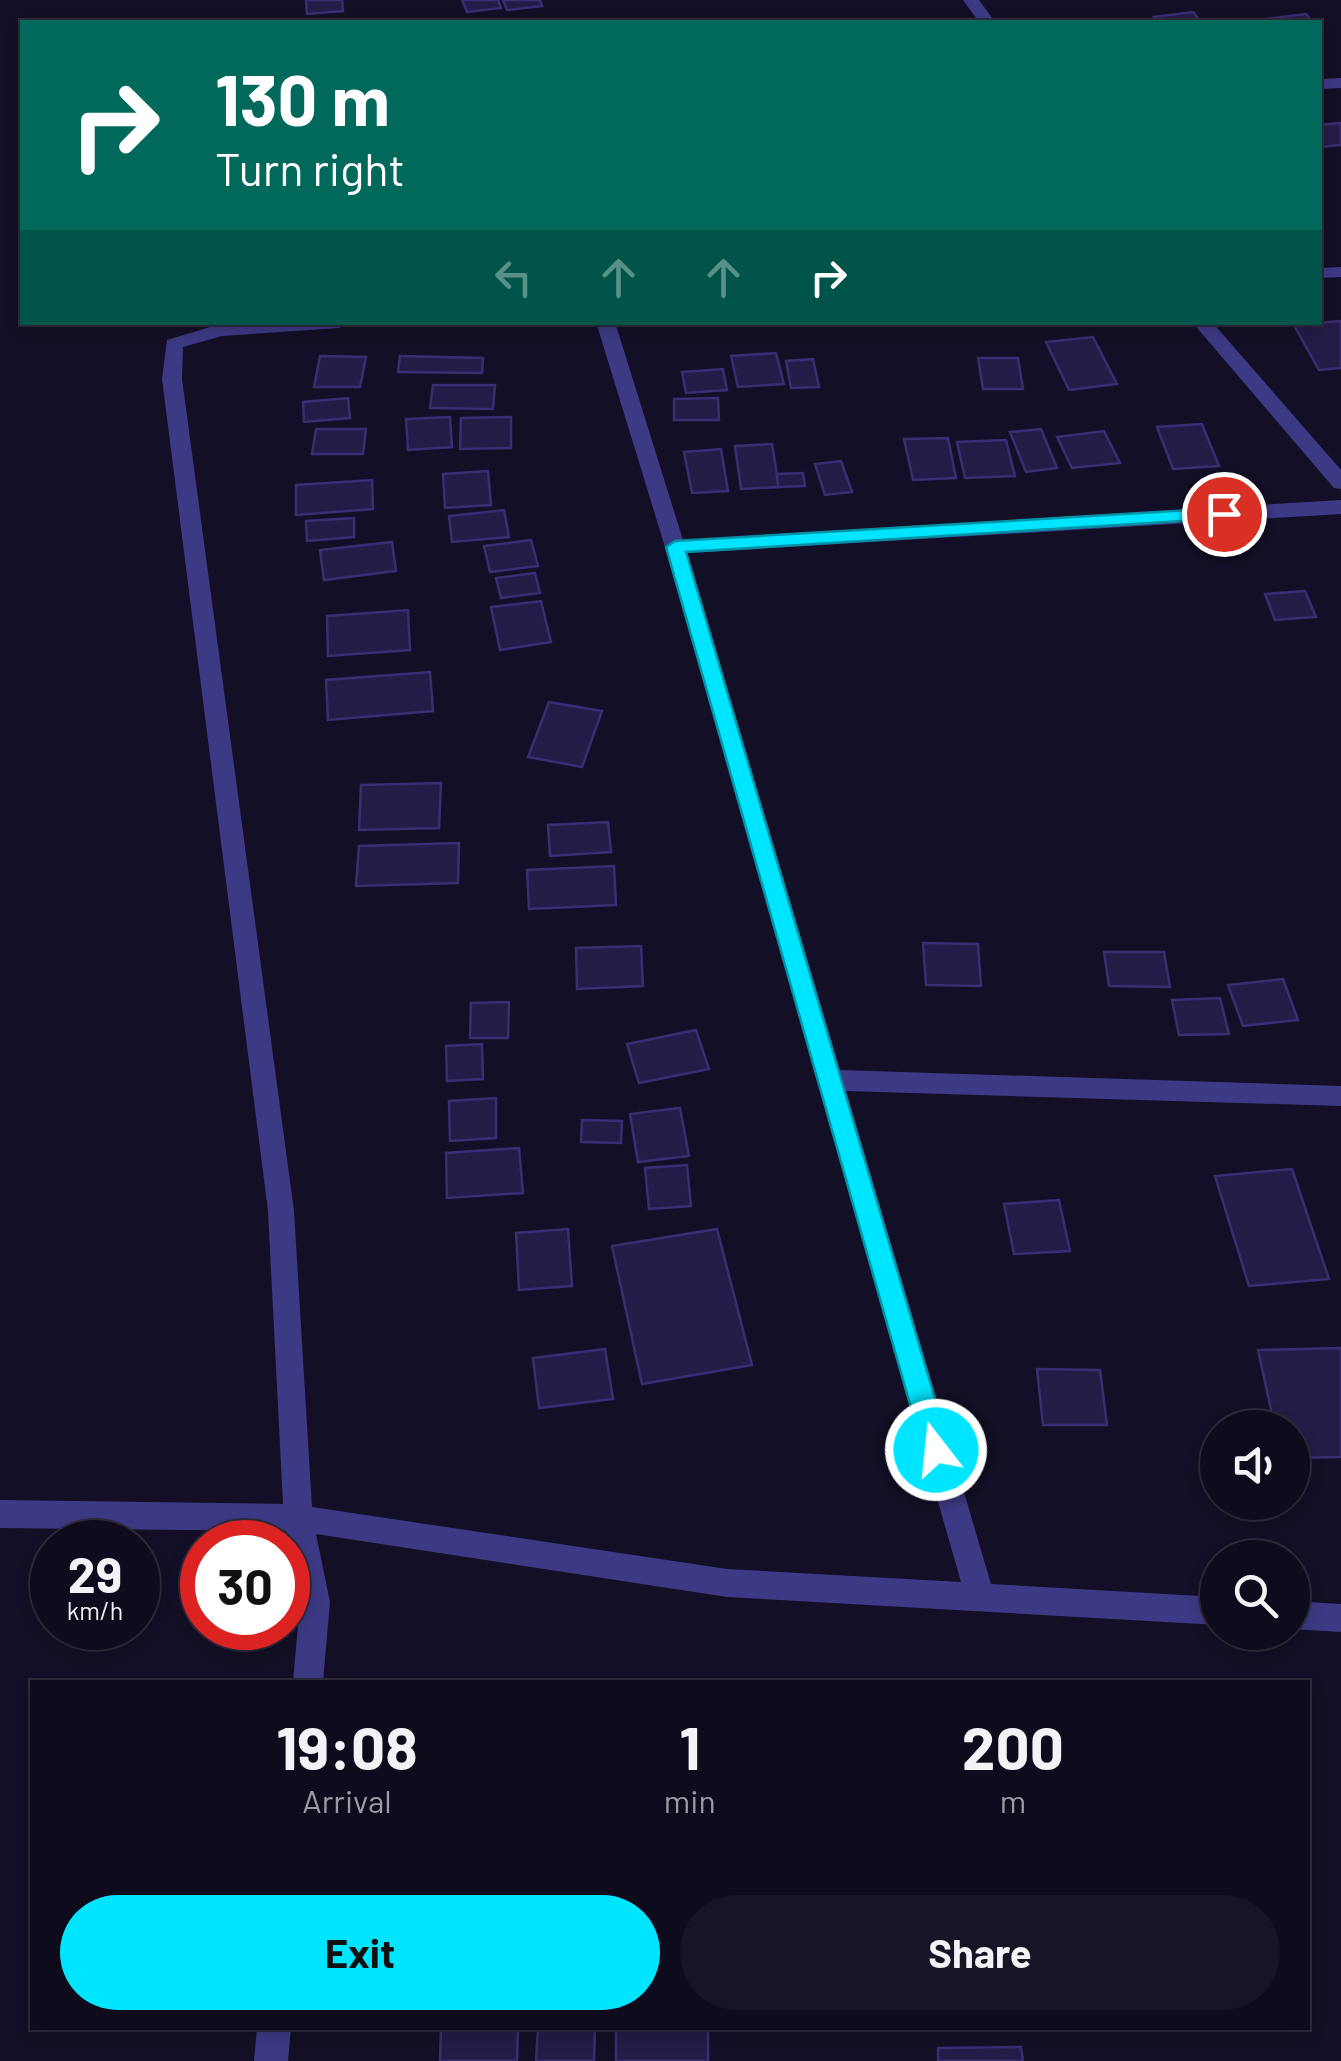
<!DOCTYPE html>
<html lang="en">
<head>
<meta charset="utf-8">
<style>
  :root { --surface:#0e0b1c; --page:#171425; --text:#f1f3f6; --muted:#9b9ba3; --line:#2e2b3b; --accent:#00e5ff }
  body { margin:0; font-family:Barlow,sans-serif; background:var(--page); color:var(--text); height:100vh; display:flex; flex-direction:column; font-size:38px; white-space:nowrap }
  * { box-sizing:border-box; margin:0 }
  p { font-size:32px; color:var(--muted) }
  .icon { flex:none; width:55px; height:55px; fill:none; stroke:currentColor; stroke-width:2; stroke-linecap:round; stroke-linejoin:round }
  .map { position:relative; flex:1; overflow:hidden }
  .details { position:absolute; left:30px; top:1680px; width:1280px; height:350px; display:flex; flex-direction:column; background:var(--surface); border-radius:0px; box-shadow:0 5px 15px #0003,0 0 0 2px var(--line) }
  .details>* { flex:none }
  .top-card { position:absolute; left:20px; top:20px; width:1302px; height:305px; border-radius:0px; box-shadow:0 5px 15px #0003,0 0 0 2px var(--line); background:#00695c; color:#fff; overflow:hidden }
  .controls { position:absolute; left:1200px; top:1410px; display:grid; gap:20px }
  .controls a { display:grid; place-items:center; width:110px; height:110px; border-radius:50%; background:var(--surface); box-shadow:0 5px 15px #0003,0 0 0 2px var(--line); font-size:50px }
  .speed { position:absolute; left:30px; top:1520px; display:flex; gap:20px; font-size:50px; font-weight:700; text-align:center }
  .speed>* { display:grid; place-content:center; width:130px; height:130px; border-radius:50%; background:var(--surface); box-shadow:0 5px 15px #0003,0 0 0 2px var(--line); line-height:1 }
  .speed small { font-size:25px; font-weight:400 }
  .speed .limit { border:15px solid #d22; background:#fff; color:#111 }
  .pin { position:absolute; display:grid; place-items:center; width:85px; height:85px; color:#fff; margin:-42px; border:5px solid #fff; border-radius:50%; box-shadow:0 2px 10px #0007 }
  .me { position:absolute; width:110px; margin:-55px; rotate:344deg; stroke-linejoin:round; filter:drop-shadow(0 0 8px #0008) }
  .turn { display:flex; align-items:center; gap:35px; height:210px; padding:0 30px; font-size:45px }
  .turn .icon { width:130px; height:130px; stroke-width:2.5 }
  .turn b { display:block; font-size:70px; line-height:85px }
  .lanes { display:flex; align-items:center; height:95px; padding:0 30px; background:#0003; justify-content:center; gap:50px; direction:ltr }
  .lanes .off { opacity:.35 }
  .eta { display:flex; justify-content:space-evenly; align-items:center; height:170px; text-align:center }
  .eta b { font-size:60px; font-weight:700; line-height:70px }
  .cta { display:flex; gap:20px; margin-top:auto; padding:20px 30px }
  .cta a { flex:1; height:115px; border-radius:60px; background:var(--accent); color:#111; font-size:40px; font-weight:700; line-height:115px; text-align:center }
  .cta a+a { background:var(--page); color:var(--text) }
  .map>svg:first-child { display:block }
  .building { fill:#241b47; stroke:#3b2d73; stroke-width:2.5 }
  .lines { fill:none; stroke-linecap:round; stroke-linejoin:round }
  .minor { fill:#3d3a85; fill-rule:evenodd }
  .route { fill:#00e5ff; stroke:#0095a6; stroke-width:2.5 }
</style>
</head>
<body>
<div class="map">
<svg width="1341" height="2061" viewBox="0 0 1341 2061">
  <rect width="100%" height="100%" fill="#130f26"/>
  <g class="building">
    <polygon points="306,0 342,0 343,11 307,14"/>
    <polygon points="462,0 498,0 501,8 467,12"/>
    <polygon points="503,0 540,0 542,6 507,10"/>
    <polygon points="1193,12 1201,22 1158,22 1154,17"/>
    <polygon points="1306,14 1312,22 1269,22 1266,19"/>
    <polygon points="1341,123 1341,145 1320,147 1320,125"/>
    <polygon points="1341,321 1341,368 1319,370 1294,325"/>
    <polygon points="1093,337 1117,384 1069,390 1046,342"/>
    <polygon points="776,353 784,384 738,387 731,356"/>
    <polygon points="320,356 366,357 360,387 314,387"/>
    <polygon points="400,356 483,358 482,373 398,372"/>
    <polygon points="978,358 1018,358 1023,389 983,389"/>
    <polygon points="813,359 819,387 791,388 786,361"/>
    <polygon points="723,369 727,390 686,393 682,372"/>
    <polygon points="433,385 495,385 493,409 430,408"/>
    <polygon points="348,398 350,418 304,422 303,402"/>
    <polygon points="718,398 719,420 674,420 674,399"/>
    <polygon points="450,417 452,447 408,450 406,419"/>
    <polygon points="511,417 511,448 460,449 461,418"/>
    <polygon points="1202,424 1219,466 1173,469 1157,427"/>
    <polygon points="316,429 366,429 363,454 312,454"/>
    <polygon points="1041,429 1057,468 1026,472 1010,432"/>
    <polygon points="1104,431 1120,463 1072,468 1057,437"/>
    <polygon points="948,438 956,478 913,480 904,439"/>
    <polygon points="1006,440 1015,476 965,478 957,442"/>
    <polygon points="772,444 779,487 741,489 735,446"/>
    <polygon points="721,449 728,491 692,493 684,452"/>
    <polygon points="841,461 852,492 825,495 815,464"/>
    <polygon points="488,471 491,505 445,508 443,474"/>
    <polygon points="803,473 805,486 778,487 777,474"/>
    <polygon points="372,480 373,509 296,515 296,485"/>
    <polygon points="504,510 509,537 452,542 449,516"/>
    <polygon points="354,518 354,537 307,541 306,521"/>
    <polygon points="531,540 538,566 490,572 484,546"/>
    <polygon points="392,542 396,571 324,580 320,550"/>
    <polygon points="535,573 540,593 501,598 496,578"/>
    <polygon points="1305,591 1316,617 1275,620 1265,594"/>
    <polygon points="541,601 551,642 500,650 491,607"/>
    <polygon points="408,610 410,650 328,656 327,616"/>
    <polygon points="430,672 433,711 328,720 326,680"/>
    <polygon points="549,702 602,711 582,767 528,757"/>
    <polygon points="441,783 439,828 359,830 361,785"/>
    <polygon points="608,822 611,852 550,856 548,825"/>
    <polygon points="459,843 458,883 356,886 359,846"/>
    <polygon points="614,866 616,905 529,909 527,870"/>
    <polygon points="923,943 978,944 981,986 926,985"/>
    <polygon points="641,946 643,986 577,989 576,948"/>
    <polygon points="1104,952 1164,952 1170,987 1109,986"/>
    <polygon points="1283,979 1298,1020 1243,1026 1228,985"/>
    <polygon points="1220,998 1229,1034 1179,1035 1172,1000"/>
    <polygon points="509,1002 508,1038 470,1038 471,1003"/>
    <polygon points="696,1030 709,1069 639,1083 627,1044"/>
    <polygon points="482,1044 483,1079 447,1081 446,1046"/>
    <polygon points="496,1098 496,1138 450,1141 449,1101"/>
    <polygon points="680,1108 689,1156 638,1162 630,1114"/>
    <polygon points="582,1120 622,1121 621,1143 581,1142"/>
    <polygon points="519,1148 523,1193 447,1198 446,1153"/>
    <polygon points="687,1165 691,1206 649,1209 645,1168"/>
    <polygon points="1292,1169 1329,1279 1249,1286 1215,1176"/>
    <polygon points="1059,1200 1070,1251 1014,1254 1004,1204"/>
    <polygon points="568,1229 572,1286 519,1290 516,1233"/>
    <polygon points="717,1229 752,1365 642,1384 612,1246"/>
    <polygon points="1341,1348 1341,1457 1292,1458 1292,1428 1275,1428 1258,1350"/>
    <polygon points="605,1349 613,1399 539,1408 533,1358"/>
    <polygon points="1037,1369 1100,1370 1107,1425 1043,1425"/>
    <polygon points="441,2028 518,2028 517,2061 440,2061"/>
    <polygon points="538,2028 595,2028 594,2061 536,2061"/>
    <rect x="616" y="2028" width="92" height="33"/>
    <polygon points="1021,2047 1023,2061 938,2061 938,2048"/>
  </g>
  <g class="lines">
    <g class="minor">
      <polygon points="963,0 979,0 995,22 979,22"/>
      <polygon points="1341,78 1341,88 1320,89 1320,79"/>
      <polygon points="1341,267 1341,277 1320,278 1320,268"/>
      <polygon points="348,322 339,328 222,336 183,347 182,379 294,1211 312,1507 727,1569 961,1582 665,547 596,322 615,322 683,540 1341,500 1341,514 687,553 840,1070 1341,1086 1341,1106 846,1091 991,1584 1218,1597 1218,1625 727,1597 316,1534 330,1602 323,1682 293,1682 300,1602 286,1531 0,1528 0,1500 283,1504 268,1211 162,379 167,340 220,324"/>
      <polygon points="1192,322 1212,322 1341,470 1341,489 1334,488"/>
      <polygon points="1292,1601 1341,1604 1341,1632 1292,1629"/>
      <polygon points="257,2028 291,2028 288,2061 254,2061"/>
    </g>
  </g>
  <polygon class="route" points="1224,508 1233,514 1230,518 686,552 950,1450 946,1458 936,1461 927,1458 923,1450 666,547 675,541"/>
</svg>
<div class="controls">
<a><svg class="icon" aria-label="sound" viewBox="0 0 24 24"><path d="M4 9h4l5-4v14l-5-4H4zM17 9q2 3 0 6"/></svg></a>
<a><svg class="icon" aria-label="search" viewBox="0 0 24 24"><circle cx="10" cy="10" r="6"/><path d="M15 15l6 6"/></svg></a>
</div>
<div class="speed"><div>29<small>km/h</small></div><div class="limit">30</div></div>
<div class="pin" style="left:1224px;top:514px;background:#d93025"><svg class="icon" aria-label="arrive" viewBox="0 0 24 24"><path d="M6 21V4h12l-3 4 3 4H6"/></svg></div>
<svg class="me" style="left:936px;top:1450px" viewBox="-20 -20 40 40"><circle r="17" fill="#00e5ff" stroke="#fff" stroke-width="3"/><path d="M0-11L8 9 0 5-8 9z" fill="#fff"/></svg>
<div class="top-card">
<div class="turn"><svg class="icon" aria-label="right" viewBox="0 0 24 24"><path d="M7 20v-9h11M14 6l5 5-5 5"/></svg><div><b>130 m</b>Turn right</div></div>
<div class="lanes"><svg class="icon off" aria-label="left" viewBox="0 0 24 24"><path d="M17 20v-9H6M10 6l-5 5 5 5"/></svg><svg class="icon off" aria-label="ahead" viewBox="0 0 24 24"><path d="M12 20V5M6 11l6-6 6 6"/></svg><svg class="icon off" aria-label="ahead" viewBox="0 0 24 24"><path d="M12 20V5M6 11l6-6 6 6"/></svg><svg class="icon" aria-label="right" viewBox="0 0 24 24"><path d="M7 20v-9h11M14 6l5 5-5 5"/></svg></div>
</div>
<section class="details">
<div class="eta">
<div><b>19:08</b><p>Arrival</p></div>
<div><b>1</b><p>min</p></div>
<div><b>200</b><p>m</p></div>
</div>
<div class="cta"><a>Exit</a><a>Share</a></div>
</section>
</div>
</body>
</html>
